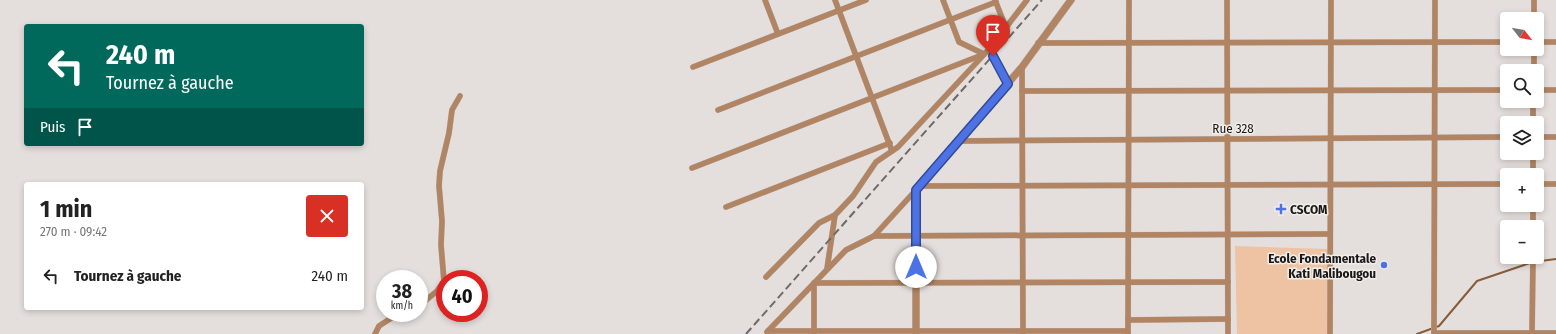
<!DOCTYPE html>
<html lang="fr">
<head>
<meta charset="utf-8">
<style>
  :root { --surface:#fff; --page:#f2f2f2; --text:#222; --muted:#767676 }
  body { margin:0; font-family:"Fira Sans Condensed",sans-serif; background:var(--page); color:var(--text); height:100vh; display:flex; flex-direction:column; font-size:15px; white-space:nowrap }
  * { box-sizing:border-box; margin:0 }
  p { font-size:13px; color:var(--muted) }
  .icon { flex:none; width:22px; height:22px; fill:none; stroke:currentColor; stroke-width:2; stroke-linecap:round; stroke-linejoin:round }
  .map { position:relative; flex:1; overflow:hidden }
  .drawer { position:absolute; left:24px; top:182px; width:340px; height:128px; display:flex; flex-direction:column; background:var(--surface); border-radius:4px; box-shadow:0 2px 6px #0003 }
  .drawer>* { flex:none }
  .hud { position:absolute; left:24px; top:24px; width:340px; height:122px; border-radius:4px; box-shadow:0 2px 6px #0003; background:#00695c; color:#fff; overflow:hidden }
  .needle { width:26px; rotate:121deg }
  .controls { position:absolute; left:1500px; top:12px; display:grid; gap:8px }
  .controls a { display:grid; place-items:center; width:44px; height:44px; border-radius:4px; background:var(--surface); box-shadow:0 2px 6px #0003; font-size:20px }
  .speed { position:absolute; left:376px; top:270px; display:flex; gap:8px; font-size:20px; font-weight:700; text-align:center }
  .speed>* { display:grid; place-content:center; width:52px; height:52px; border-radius:50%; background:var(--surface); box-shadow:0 2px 6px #0003; line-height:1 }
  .speed small { font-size:10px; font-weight:400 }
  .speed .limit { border:6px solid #d22; background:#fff; color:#111 }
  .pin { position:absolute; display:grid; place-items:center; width:34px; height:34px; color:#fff; margin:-41px -17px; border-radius:50% 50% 50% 0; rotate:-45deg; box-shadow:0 0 4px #0007 }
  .pin .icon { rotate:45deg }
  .me { position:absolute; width:44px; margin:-22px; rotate:0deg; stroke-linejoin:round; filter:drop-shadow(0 0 3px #0008) }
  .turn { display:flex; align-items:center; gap:14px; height:84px; padding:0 16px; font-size:18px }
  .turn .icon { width:52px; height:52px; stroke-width:2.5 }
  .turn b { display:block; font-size:28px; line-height:34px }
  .then { display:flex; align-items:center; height:38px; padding:0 16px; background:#0003; gap:8px; font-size:15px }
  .round { display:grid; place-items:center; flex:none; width:42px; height:42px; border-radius:4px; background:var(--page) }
  .headline { display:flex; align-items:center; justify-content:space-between; height:68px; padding:0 16px }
  h1 { font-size:24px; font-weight:700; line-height:30px }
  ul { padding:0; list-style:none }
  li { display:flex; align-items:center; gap:12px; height:52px; padding:0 16px }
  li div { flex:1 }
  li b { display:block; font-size:15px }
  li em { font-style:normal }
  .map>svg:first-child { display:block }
  .green { fill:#edc3a4 }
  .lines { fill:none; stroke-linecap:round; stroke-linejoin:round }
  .stream { stroke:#875c3b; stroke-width:2 }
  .minor-casing { stroke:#c0bbb9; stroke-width:6 }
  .tertiary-casing { stroke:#c0bbb9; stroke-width:8 }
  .minor { stroke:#b18564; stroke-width:5.5 }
  .tertiary { stroke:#b18564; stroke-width:7 }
  .rail { stroke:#6e6a69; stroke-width:2; stroke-dasharray:8 4; stroke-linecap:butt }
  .route-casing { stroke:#324a95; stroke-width:10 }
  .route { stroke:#4d72e5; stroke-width:7 }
  .poi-dot { fill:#4d72e5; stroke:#f1ede9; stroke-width:1.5 }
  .labels { text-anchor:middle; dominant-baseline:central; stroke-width:3; stroke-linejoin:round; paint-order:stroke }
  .street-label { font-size:13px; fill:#1b1918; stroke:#f1ede9 }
  .poi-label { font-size:13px; font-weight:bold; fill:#1b1918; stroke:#f1ede9; text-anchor:start }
</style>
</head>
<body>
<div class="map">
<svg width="1556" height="334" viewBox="0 0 1556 334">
  <rect width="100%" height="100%" fill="#e4dfdc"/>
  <polygon class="green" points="1235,246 1328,249 1327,334 1237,334"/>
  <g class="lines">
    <polyline class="stream" points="1417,334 1439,326 1477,281 1533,262 1556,259"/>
    <g class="minor-casing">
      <g id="minor">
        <polyline points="765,0 778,34"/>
        <polyline points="835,0 892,151"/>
        <polyline points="943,0 959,42 984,54"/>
        <polyline points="995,0 1006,28"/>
        <polyline points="1227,0 1228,334"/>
        <polyline points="1534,19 1534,0"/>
        <polyline points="1537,42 1556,42"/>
        <polyline points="1038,43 1507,42"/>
        <polyline points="991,47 993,56 1008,84"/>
        <polyline points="693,67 866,0"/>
        <polyline points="1022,67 1023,334"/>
        <polyline points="1534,71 1534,49"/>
        <polyline points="1537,90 1556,90"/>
        <polyline points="1022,91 1507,90"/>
        <polyline points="718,110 996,2"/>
        <polyline points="1533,123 1533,101"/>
        <polyline points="1537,137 1556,137"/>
        <polyline points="960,141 1507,137"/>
        <polyline points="692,168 982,55"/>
        <polyline points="1533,175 1533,153"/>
        <polyline points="1537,184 1556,184"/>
        <polyline points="920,186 1507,184"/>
        <polyline points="726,207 890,143"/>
        <polyline points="1533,227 1533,205"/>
        <polyline points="874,236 1330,234"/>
        <polyline points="827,269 835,215"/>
        <polyline points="766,277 819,223 835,215 853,196 876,162 898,147 991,47 1027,0"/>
        <polyline points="419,304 425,301 437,291 444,281 441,245 442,221 439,186 440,171 449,133 452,110 460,96"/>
        <polyline points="1128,320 1228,319"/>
        <polyline points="768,331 1128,331"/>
        <polyline points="767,332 846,250 874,236 916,190"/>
        <polyline points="1434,333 1556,333"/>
        <polyline points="375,334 379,326 399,313"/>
        <polyline points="814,334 814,283 1228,282"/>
        <polyline points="1128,334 1129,0"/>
        <polyline points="1330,334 1331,0"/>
        <polyline points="1434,334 1435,0"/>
        <polyline points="1532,334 1533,257"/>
      </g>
    </g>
    <g class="tertiary-casing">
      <polyline id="tertiary" points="916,334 916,190 1022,67 1071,0"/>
    </g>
    <use href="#minor" class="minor"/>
    <use href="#tertiary" class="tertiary"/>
    <polyline class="rail" points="746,334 1042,0"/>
  </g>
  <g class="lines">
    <g class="route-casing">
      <polyline id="route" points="916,267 916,190 1008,84 993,56"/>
    </g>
    <use href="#route" class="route"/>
  </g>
  <g class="poi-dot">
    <path d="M1279 203h4v4h4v4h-4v4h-4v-4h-4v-4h4z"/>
    <circle cx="1384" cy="265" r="4"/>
  </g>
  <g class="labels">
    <g class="street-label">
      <text x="1233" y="128">Rue 328</text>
    </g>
    <g class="poi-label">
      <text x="1290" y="209">CSCOM</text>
      <text x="1376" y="258" text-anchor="end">Ecole Fondamentale<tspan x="1376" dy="15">Kati Malibougou</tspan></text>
    </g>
  </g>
</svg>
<div class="controls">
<a><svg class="needle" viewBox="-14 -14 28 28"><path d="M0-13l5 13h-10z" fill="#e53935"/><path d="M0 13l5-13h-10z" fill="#767676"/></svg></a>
<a><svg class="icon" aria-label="search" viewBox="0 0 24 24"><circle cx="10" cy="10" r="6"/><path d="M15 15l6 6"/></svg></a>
<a><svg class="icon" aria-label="layers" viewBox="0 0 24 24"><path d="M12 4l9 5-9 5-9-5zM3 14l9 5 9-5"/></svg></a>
<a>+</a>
<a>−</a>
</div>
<div class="speed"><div>38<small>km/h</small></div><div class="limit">40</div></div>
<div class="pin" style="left:993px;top:56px;background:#d93025"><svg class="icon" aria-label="arrive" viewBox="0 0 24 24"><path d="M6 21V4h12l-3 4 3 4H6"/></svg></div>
<svg class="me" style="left:916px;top:267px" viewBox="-20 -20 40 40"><circle r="19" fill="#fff"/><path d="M0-13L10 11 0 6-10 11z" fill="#4d72e5"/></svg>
<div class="hud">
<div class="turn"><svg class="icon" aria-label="left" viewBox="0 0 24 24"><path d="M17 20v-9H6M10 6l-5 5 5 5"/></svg><div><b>240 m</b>Tournez à gauche</div></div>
<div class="then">Puis<svg class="icon" aria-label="arrive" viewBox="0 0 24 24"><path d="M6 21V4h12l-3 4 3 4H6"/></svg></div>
</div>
<section class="drawer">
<div class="headline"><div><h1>1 min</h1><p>270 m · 09:42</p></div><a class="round" style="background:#d93025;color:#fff"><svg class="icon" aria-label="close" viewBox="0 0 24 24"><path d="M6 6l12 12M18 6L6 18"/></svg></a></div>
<ul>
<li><svg class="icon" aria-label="left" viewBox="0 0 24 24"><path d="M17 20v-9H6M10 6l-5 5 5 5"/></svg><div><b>Tournez à gauche</b></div><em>240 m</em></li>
</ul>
</section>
</div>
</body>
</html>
